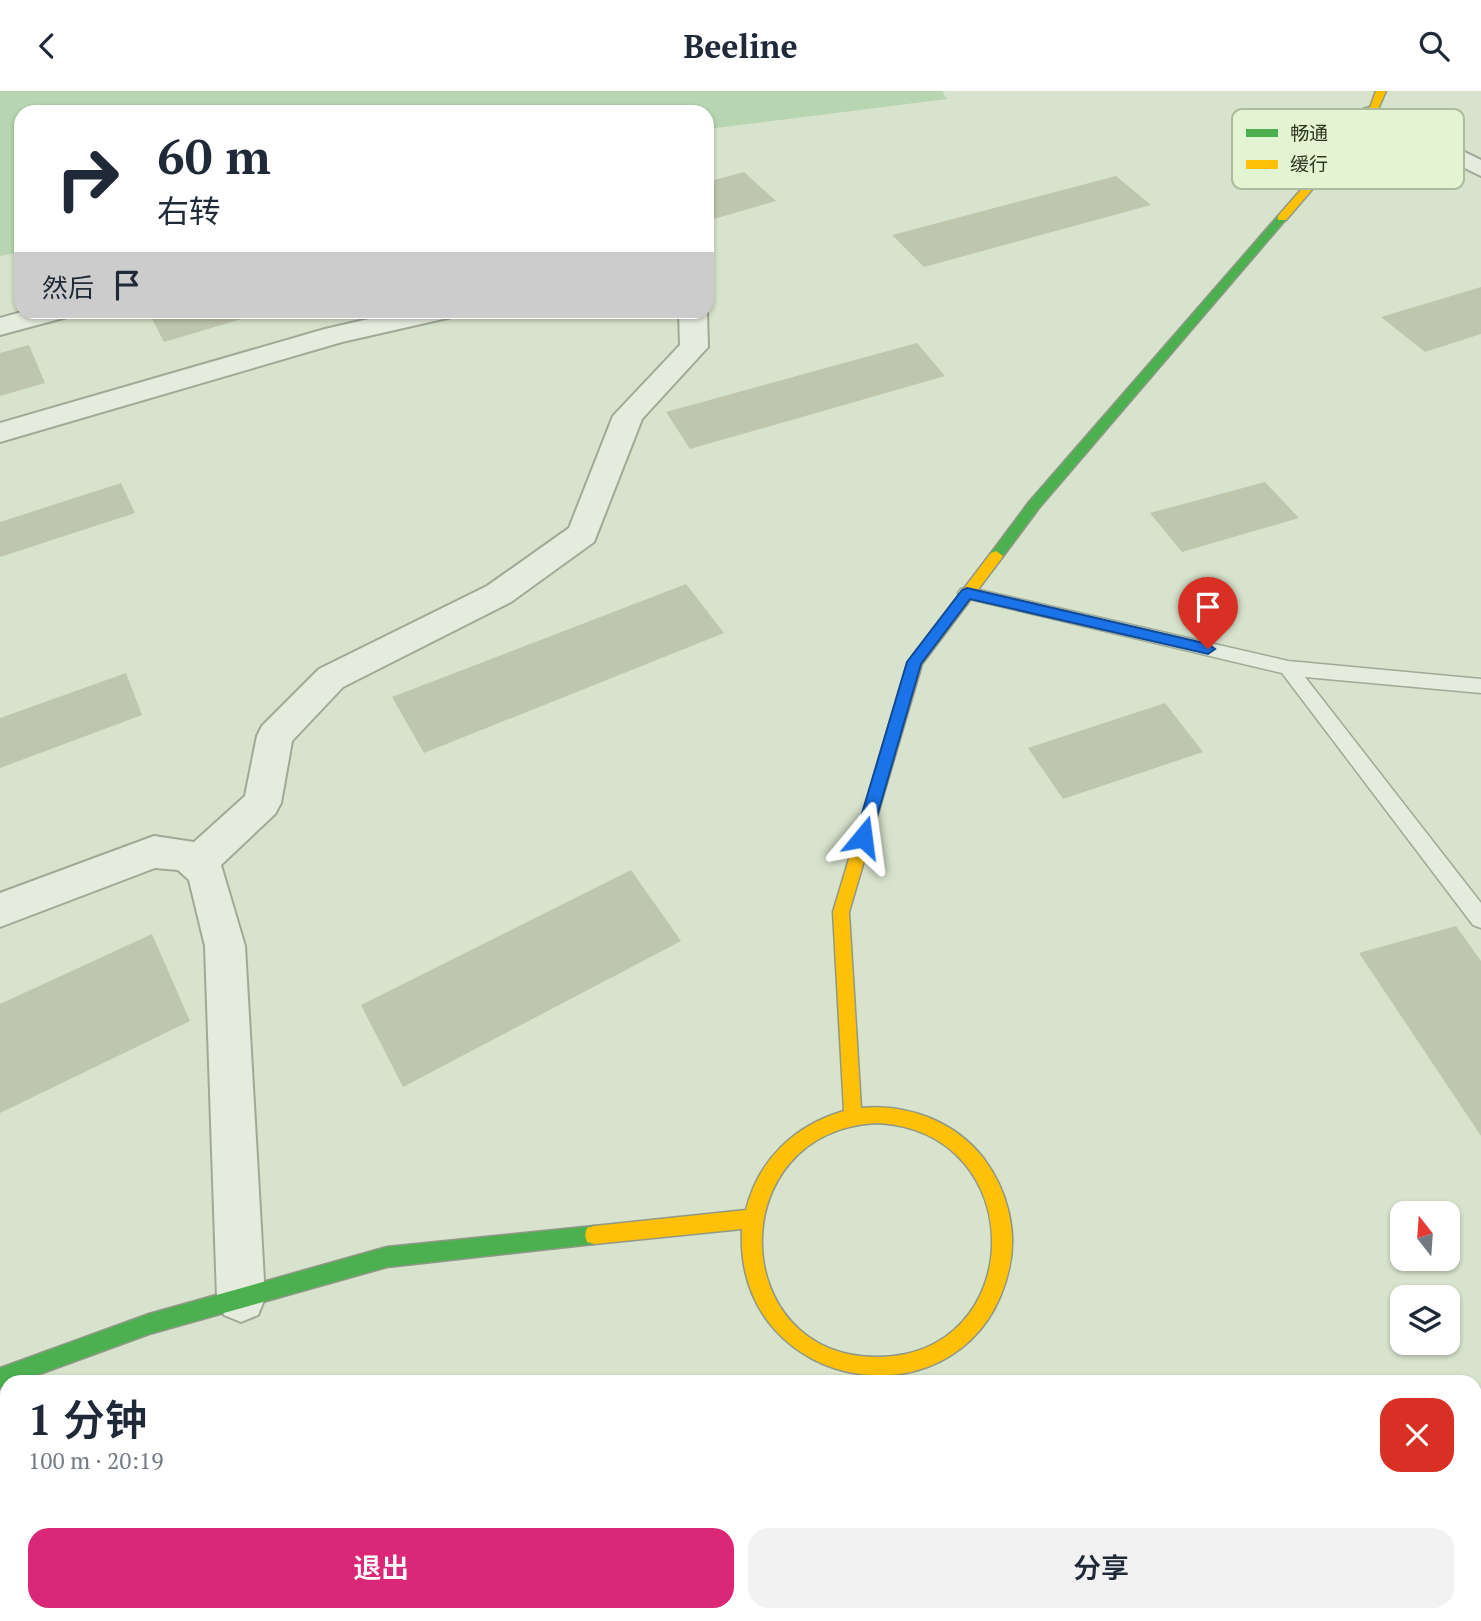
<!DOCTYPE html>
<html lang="zh">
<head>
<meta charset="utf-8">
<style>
  :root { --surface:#fff; --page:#f2f2f3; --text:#1f2937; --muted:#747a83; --accent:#db2777 }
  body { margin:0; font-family:"PT Serif","Noto Sans SC",serif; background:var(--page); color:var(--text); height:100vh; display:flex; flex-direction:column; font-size:26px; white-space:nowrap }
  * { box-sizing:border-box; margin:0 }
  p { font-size:23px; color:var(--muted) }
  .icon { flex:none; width:38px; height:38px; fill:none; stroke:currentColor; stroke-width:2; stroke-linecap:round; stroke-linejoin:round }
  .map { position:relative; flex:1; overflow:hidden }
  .side { position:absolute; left:0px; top:1284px; width:1482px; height:247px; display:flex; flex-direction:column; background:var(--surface); border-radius:21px 21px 0 0; box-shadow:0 2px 5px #0004 }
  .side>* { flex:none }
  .top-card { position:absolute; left:14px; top:14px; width:700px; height:214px; border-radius:21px; box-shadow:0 2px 5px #0004; background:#fff; color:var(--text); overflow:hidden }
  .needle { width:46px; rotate:343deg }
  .tools { position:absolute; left:1390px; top:1110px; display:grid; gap:14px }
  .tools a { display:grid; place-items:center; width:70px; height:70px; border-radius:14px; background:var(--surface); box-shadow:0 2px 5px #0004; font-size:35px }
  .pin { position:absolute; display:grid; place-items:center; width:60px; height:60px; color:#fff; margin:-72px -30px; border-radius:50% 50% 50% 0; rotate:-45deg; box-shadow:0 0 7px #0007 }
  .pin .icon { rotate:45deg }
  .me { position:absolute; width:77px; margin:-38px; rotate:16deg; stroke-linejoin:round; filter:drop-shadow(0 0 5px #0008) }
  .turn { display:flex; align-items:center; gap:24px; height:147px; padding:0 28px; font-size:32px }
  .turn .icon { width:91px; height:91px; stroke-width:2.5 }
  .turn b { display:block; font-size:49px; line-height:60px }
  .then { display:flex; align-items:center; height:66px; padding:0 28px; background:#0003; gap:14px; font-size:26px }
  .round { display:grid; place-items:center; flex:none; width:74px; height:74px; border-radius:21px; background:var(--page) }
  .summary { display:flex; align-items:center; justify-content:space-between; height:119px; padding:0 28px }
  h1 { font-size:42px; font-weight:600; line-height:52px }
  .action { display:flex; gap:14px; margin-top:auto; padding:14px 28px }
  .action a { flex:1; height:80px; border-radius:21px; background:var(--accent); color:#fff; font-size:28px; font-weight:600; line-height:80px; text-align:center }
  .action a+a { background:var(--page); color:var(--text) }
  header { display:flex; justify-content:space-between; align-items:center; height:91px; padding:0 28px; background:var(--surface); font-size:32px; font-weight:600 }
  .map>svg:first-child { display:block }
  .green { fill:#b7d5b0 }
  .building { fill:#bec6ae }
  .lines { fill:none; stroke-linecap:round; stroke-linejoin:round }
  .lane-casing { stroke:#a0a896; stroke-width:3 }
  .street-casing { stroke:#a0a896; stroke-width:4 }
  .fast-casing { stroke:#909886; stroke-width:3 }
  .slow-casing { stroke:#909886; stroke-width:3 }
  .lane { fill:#e5ecde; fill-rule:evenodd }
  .street { fill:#e5ecde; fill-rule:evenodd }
  .fast { fill:#4caf50; fill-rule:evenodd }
  .slow { fill:#ffc107; fill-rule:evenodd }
  .route { fill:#1a73e8; stroke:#114b97; stroke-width:2 }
  .key { fill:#e3f4d3; stroke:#adbb9d; stroke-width:2 }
  .key-label { font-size:19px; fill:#2f361f }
</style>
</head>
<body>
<header><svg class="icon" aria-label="back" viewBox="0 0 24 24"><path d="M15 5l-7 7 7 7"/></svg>Beeline<svg class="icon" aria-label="search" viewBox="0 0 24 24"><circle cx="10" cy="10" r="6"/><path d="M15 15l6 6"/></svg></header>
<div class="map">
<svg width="1481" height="1530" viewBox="0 0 1481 1530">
  <rect width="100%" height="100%" fill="#d8e3cd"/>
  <polygon class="green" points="0,0 942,0 947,8 707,38 707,21 21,21 21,161 0,165"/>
  <g class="building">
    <polygon points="744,81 776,110 707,130 707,91"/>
    <polygon points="1116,85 1151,114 924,176 892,144"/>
    <polygon points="1481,196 1481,243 1425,261 1381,226"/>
    <polygon points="148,220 265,220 265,221 164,251"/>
    <polygon points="917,252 945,285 690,358 666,321"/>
    <polygon points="29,254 45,292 0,305 0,262"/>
    <polygon points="1265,391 1299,427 1182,461 1150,422"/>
    <polygon points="121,392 135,422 0,466 0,431"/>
    <polygon points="686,493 724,542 424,662 392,606"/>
    <polygon points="126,582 142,624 0,677 0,627"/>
    <polygon points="1165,612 1203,661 1063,708 1028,657"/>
    <polygon points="631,779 681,850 403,996 361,914"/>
    <polygon points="1456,835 1481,870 1481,1045 1359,862"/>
    <polygon points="152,843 190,930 0,1022 0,913"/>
    <polygon points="1481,1363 1481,1530 1191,1530 1189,1524 1475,1524 1475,1365"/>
    <polygon points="102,1524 666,1524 666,1530 101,1530"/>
  </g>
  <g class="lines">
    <g class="lane-casing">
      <polygon id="lane" points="967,496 1288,570 1481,588 1481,602 1305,586 1481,812 1481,837 1473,834 1282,582 961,506 958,502 961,498"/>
    </g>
    <g class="street-casing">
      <g id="street">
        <polygon points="1372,16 1481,69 1481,85 1364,28 1360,23 1364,18"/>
        <polygon points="25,220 70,220 67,226 0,244 0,227"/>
        <polygon points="403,220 455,220 452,226 342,251 0,351 0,332 325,238"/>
        <polygon points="679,220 707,220 708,256 642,328 594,451 511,511 343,596 292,650 281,712 275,723 221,774 245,855 265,1207 258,1224 241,1231 224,1224 217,1207 205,855 189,789 178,779 155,777 0,836 0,802 154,745 194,751 245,705 257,645 262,635 319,578 487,495 569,437 613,325 680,254"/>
      </g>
    </g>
    <g class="fast-casing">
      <g id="fast">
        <polygon points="1278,125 1287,127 1039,417 1001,468 991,468 991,462 1029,411"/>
        <polygon points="594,1135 601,1137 603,1144 601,1151 594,1153 387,1176 149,1243 15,1292 7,1292 7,1295 0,1297 0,1277 149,1223 387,1156"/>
      </g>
    </g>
    <g class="slow-casing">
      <g id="slow">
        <polygon points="1376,0 1386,0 1375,25 1286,129 1278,129 1278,125 1368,22"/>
        <path d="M 996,460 L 1003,465 L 1001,468 L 922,573 L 849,821 L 861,1017 C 907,1012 956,1031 984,1068 C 1007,1099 1018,1140 1009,1178 C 972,1342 733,1307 742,1138 L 594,1153 L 587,1151 L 585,1144 L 587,1137 L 594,1135 L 746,1119 C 758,1069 795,1034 844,1020 L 833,821 L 908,571 L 991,462 ZM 877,1032 C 1033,1040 1028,1266 877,1266 C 726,1266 721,1040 877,1032 Z"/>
        <polygon points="995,1524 1017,1524 1019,1530 997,1530"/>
      </g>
    </g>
    <use href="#lane" class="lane"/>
    <use href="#street" class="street"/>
    <use href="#fast" class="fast"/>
    <use href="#slow" class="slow"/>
  </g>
  <polygon class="route" points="967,497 1208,553 1215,558 1208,563 970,508 921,573 871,746 863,752 858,751 855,746 907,571 962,499"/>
  <rect x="1232" y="18" width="232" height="80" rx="10" class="key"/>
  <rect x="1246" y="38" width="32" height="8" fill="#4caf50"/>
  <rect x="1246" y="69" width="32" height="9" fill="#ffc107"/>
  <g class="key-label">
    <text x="1290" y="49">畅通</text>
    <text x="1290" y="80">缓行</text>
  </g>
</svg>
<div class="tools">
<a><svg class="needle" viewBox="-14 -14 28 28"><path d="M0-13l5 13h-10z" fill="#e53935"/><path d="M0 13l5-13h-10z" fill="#747a83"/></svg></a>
<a><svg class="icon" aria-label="layers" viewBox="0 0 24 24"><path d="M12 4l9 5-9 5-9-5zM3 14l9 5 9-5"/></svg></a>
</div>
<div class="pin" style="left:1208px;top:558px;background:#d93025"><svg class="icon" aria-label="arrive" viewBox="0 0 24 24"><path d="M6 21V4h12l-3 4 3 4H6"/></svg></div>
<svg class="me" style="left:863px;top:746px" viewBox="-20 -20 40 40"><path d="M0-17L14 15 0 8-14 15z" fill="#1a73e8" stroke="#fff" stroke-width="4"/></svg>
<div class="top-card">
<div class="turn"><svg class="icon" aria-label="right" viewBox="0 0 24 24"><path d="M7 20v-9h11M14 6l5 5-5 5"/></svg><div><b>60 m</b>右转</div></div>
<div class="then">然后<svg class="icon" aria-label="arrive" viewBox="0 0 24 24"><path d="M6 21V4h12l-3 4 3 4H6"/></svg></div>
</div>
<section class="side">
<div class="summary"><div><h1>1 分钟</h1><p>100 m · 20:19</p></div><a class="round" style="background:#d93025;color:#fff"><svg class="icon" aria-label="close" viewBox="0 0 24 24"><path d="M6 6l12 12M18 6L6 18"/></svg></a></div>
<div class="action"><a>退出</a><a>分享</a></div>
</section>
</div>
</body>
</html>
